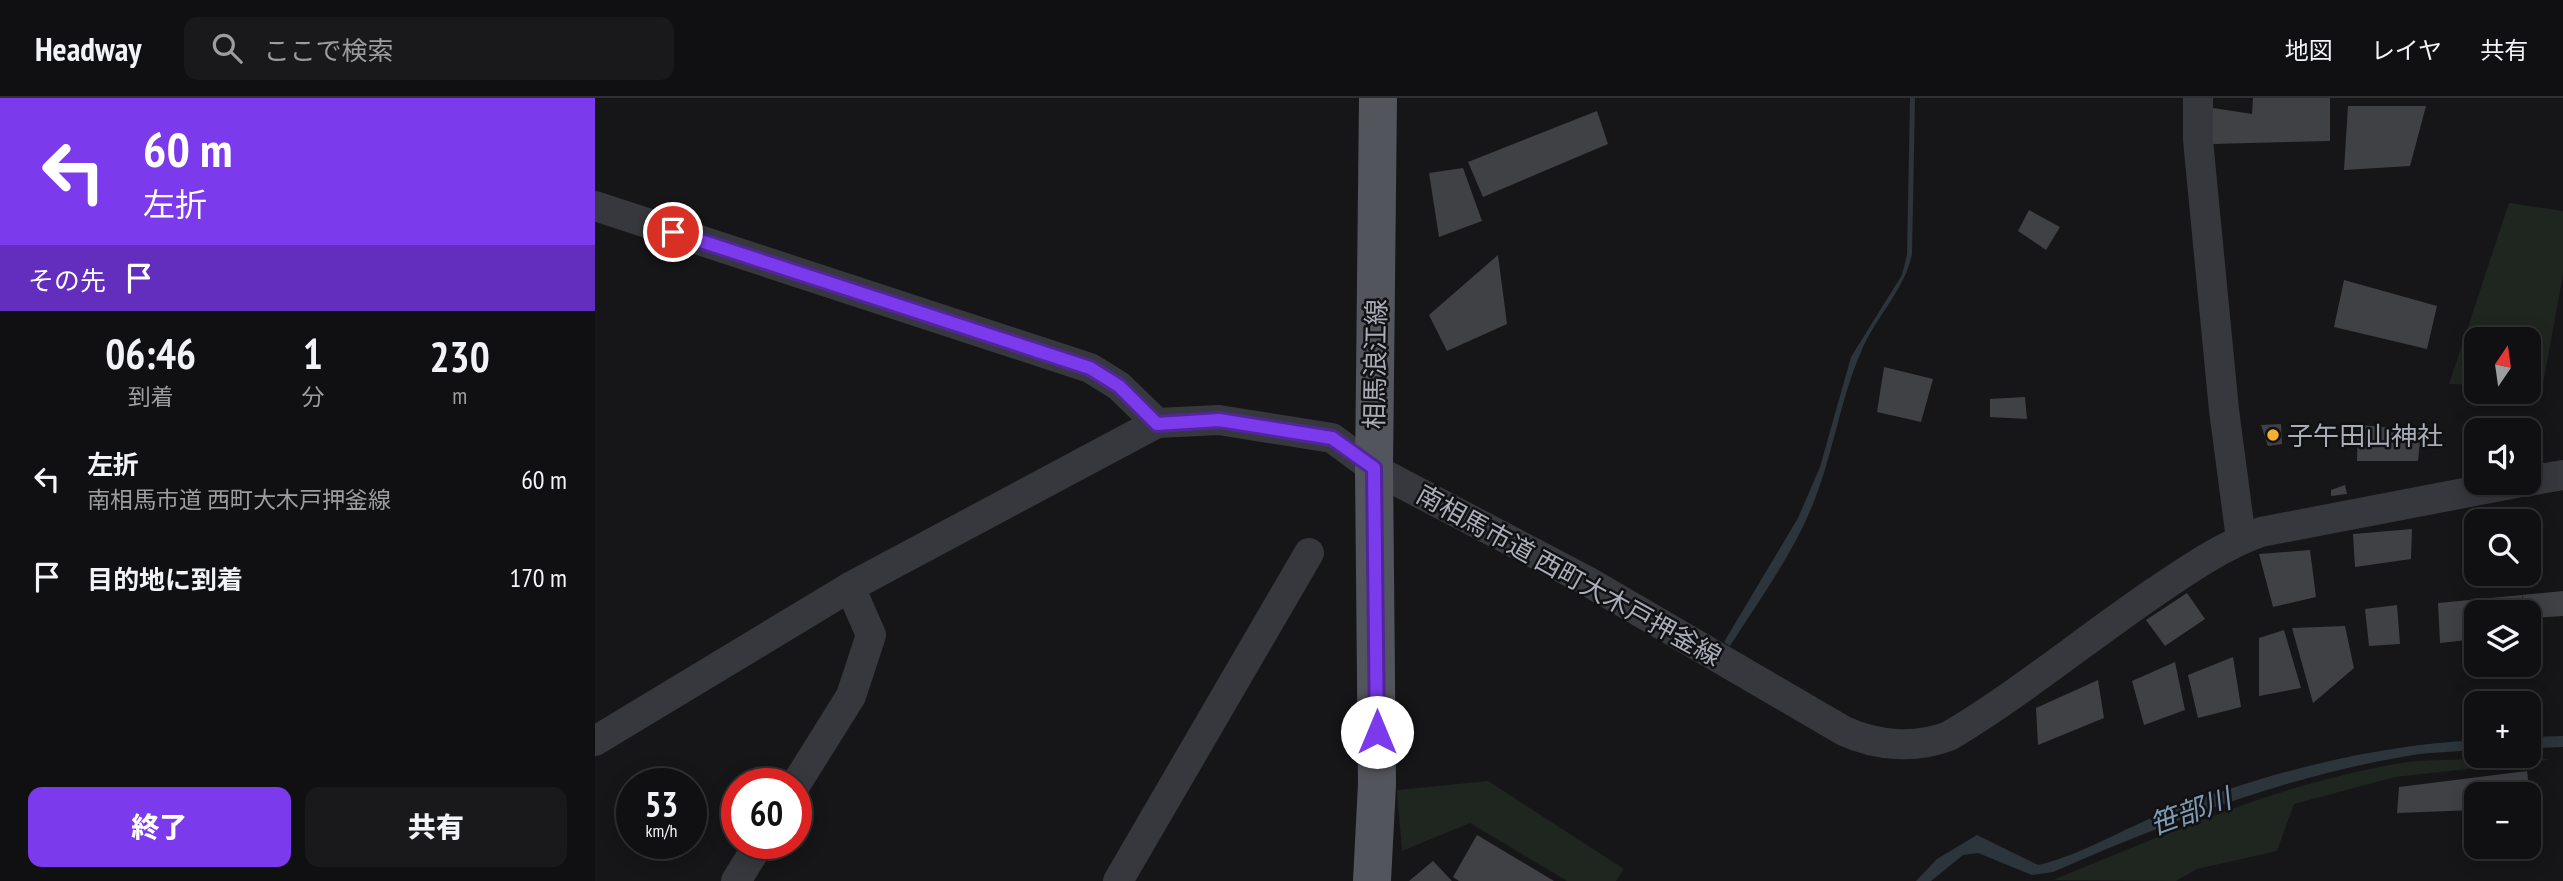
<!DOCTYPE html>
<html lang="ja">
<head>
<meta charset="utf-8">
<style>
  :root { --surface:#101012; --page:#19191b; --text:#f1f3f6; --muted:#9c9d9f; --line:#303032; --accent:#7c3aed }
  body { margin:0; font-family:"PT Sans Narrow","Noto Sans JP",sans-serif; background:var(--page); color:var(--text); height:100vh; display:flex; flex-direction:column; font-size:26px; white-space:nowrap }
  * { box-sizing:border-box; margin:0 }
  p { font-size:23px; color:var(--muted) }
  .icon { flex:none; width:38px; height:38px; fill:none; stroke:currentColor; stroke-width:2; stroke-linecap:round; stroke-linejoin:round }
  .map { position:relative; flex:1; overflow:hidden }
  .details { display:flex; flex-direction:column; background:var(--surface); width:595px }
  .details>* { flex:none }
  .hud { background:#7c3aed; color:#fff; overflow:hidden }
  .needle { width:46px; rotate:13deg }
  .fabs { position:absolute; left:1869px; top:229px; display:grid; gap:14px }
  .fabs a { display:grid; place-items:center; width:77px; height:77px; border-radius:14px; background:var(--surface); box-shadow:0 4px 18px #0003,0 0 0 2px var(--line); font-size:35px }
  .speed { position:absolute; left:21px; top:670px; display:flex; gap:14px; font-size:35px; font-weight:700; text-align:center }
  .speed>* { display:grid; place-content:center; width:91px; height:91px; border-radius:50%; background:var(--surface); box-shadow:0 4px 18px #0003,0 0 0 2px var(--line); line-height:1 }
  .speed small { font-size:18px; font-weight:400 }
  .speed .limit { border:10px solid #d22; background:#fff; color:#111 }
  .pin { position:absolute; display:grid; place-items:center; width:60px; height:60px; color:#fff; margin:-30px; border:4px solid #fff; border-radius:50%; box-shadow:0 2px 7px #0007 }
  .me { position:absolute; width:77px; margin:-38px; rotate:0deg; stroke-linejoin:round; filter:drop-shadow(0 0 5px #0008) }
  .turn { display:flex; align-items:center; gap:24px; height:147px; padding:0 28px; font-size:32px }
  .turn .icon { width:91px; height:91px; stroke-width:2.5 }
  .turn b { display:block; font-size:49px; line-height:60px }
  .then { display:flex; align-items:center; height:66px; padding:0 28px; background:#0003; gap:14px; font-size:26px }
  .eta { display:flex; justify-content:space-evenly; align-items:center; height:119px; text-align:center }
  .eta b { font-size:42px; font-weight:800; line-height:49px }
  .primary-button { display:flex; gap:14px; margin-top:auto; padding:14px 28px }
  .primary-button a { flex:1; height:80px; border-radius:14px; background:var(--accent); color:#fff; font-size:28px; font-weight:800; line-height:80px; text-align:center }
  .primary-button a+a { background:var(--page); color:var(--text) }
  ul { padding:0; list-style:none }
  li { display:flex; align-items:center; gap:21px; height:98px; padding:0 28px }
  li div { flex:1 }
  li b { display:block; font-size:26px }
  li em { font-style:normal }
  header { display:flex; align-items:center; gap:42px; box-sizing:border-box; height:98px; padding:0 35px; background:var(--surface); border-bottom:2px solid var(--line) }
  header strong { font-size:33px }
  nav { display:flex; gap:38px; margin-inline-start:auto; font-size:24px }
  .search { width:490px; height:63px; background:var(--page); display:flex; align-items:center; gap:18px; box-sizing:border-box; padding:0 24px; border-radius:14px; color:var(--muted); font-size:26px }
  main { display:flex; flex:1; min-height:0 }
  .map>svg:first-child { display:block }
  .green { fill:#1e261f }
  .water { fill:#2c353c }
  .building { fill:#404145 }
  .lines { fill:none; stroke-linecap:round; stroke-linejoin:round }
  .minor { stroke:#37383d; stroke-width:30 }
  .primary { stroke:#53555c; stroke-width:38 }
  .route-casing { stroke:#51269a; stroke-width:18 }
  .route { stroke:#7c3aed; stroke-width:12 }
  .poi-dot { fill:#f2b134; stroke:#111113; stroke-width:2.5 }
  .labels { text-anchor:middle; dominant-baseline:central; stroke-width:5; stroke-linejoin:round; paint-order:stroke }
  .street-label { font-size:26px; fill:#a8adb8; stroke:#111113 }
  .poi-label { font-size:26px; fill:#a8adb8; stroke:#111113; text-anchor:start }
  .water-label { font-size:28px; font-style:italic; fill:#7f9bb3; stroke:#111113 }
</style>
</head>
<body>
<header>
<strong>Headway</strong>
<div class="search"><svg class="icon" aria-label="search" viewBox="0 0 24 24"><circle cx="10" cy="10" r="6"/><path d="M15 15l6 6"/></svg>ここで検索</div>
<nav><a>地図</a><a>レイヤ</a><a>共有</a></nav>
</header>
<main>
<section class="details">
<div class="hud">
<div class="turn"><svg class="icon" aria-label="left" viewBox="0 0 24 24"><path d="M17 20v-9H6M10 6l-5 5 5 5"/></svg><div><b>60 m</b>左折</div></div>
<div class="then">その先<svg class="icon" aria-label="arrive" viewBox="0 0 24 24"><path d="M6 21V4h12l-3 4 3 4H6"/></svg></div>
</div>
<div class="eta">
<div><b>06:46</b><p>到着</p></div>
<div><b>1</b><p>分</p></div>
<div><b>230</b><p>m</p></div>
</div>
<ul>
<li><svg class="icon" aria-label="left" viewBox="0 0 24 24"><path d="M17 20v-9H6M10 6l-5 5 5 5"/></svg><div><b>左折</b><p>南相馬市道 西町大木戸押釜線</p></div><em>60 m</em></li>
<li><svg class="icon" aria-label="arrive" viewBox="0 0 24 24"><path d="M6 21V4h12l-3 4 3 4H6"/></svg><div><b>目的地に到着</b></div><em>170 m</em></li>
</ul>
<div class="primary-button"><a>終了</a><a>共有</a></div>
</section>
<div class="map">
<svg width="1968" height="783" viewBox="0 0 1968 783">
  <rect width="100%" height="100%" fill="#161618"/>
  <g class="green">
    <polygon points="1914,105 1968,113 1968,177 1947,291 1934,290 1934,242 1881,242 1881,287 1854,286"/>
    <path d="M 1934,656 L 1954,662 L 1800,679 L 1699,706 L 1682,753 L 1602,771 L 1581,783 L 1458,782 C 1573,735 1690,683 1813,664 C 1836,661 1922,662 1934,656 Z"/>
    <polygon points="893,683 1029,771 1021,783 972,783 875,725 807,753 802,692"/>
  </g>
  <g class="water">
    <path d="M 1315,0 L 1320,0 L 1317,156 C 1310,192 1280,219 1266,254 C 1245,302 1238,357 1218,406 C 1198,456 1164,502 1135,548 L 1129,544 L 1203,420 L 1225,369 L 1256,259 L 1307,177 L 1312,157 Z"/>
    <polygon points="1968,638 1968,649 1934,650 1934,639"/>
    <path d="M 1881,642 L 1881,652 C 1857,654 1831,654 1807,659 C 1685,680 1571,725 1458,774 L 1437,777 L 1383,755 L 1368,757 L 1336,783 L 1321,783 L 1342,761 L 1382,737 L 1443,767 C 1487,757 1529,730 1571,714 C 1670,675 1775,648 1881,642 Z"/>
  </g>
  <g class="building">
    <polygon points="1658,0 1735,0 1735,43 1617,46 1618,10 1657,16"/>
    <polygon points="1753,8 1831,8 1815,68 1749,72"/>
    <polygon points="1002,13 1013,46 888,99 873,64"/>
    <polygon points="868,70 887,123 844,139 834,75"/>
    <polygon points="1434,112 1465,129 1451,152 1423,133"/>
    <polygon points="903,157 912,226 852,253 834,217"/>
    <polygon points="1749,182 1842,208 1832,251 1739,229"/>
    <polygon points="1289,269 1338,281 1326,324 1282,314"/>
    <polygon points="1430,299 1432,321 1395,319 1395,301"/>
    <polygon points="1686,326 1687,346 1673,348 1666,327"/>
    <polygon points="1763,327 1826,332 1823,363 1762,363"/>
    <polygon points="1750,387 1752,396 1736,398 1736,392"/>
    <polygon points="1817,431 1816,461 1760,469 1758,436"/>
    <polygon points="1715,452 1721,499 1678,509 1664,456"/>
    <polygon points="1968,493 1968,518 1938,520 1927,497"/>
    <polygon points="1592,495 1610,521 1570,548 1551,522"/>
    <polygon points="1927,497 1929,514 1881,514 1881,541 1845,545 1843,505"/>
    <polygon points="1802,507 1805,546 1774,548 1770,511"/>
    <polygon points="1750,528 1759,570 1718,605 1697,530"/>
    <polygon points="1689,532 1706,590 1664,598 1664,540"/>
    <polygon points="1638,559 1646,609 1603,620 1593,577"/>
    <polygon points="1580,564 1590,612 1549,627 1537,583"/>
    <polygon points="1503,582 1509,620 1443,647 1441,610"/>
    <polygon points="1932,673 1935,696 1881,696 1881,712 1802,715 1804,689"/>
    <polygon points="882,737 959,783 864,783 858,779"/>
    <polygon points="838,763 857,783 814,783"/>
  </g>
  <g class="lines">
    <g class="minor">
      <polyline points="1603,0 1603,42 1629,312 1646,441"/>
      <path d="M 0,108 L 495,270 L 524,288 L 562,325 L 624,322 L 737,340 L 779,371 L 992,483 L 1249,633 C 1282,648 1320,651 1354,638 C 1426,595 1491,541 1560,494 C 1594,471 1627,448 1666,434 L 1921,385"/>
      <polyline points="1934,383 1968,377"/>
      <polyline points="0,643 255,489 562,325"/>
      <polyline points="201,686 256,598 276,537 255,489"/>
      <polyline points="141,783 164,746"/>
      <polyline points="523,783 714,455"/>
    </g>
    <polyline class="primary" points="777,783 782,686 779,371 783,0"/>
  </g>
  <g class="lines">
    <g class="route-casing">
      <polyline id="route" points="78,134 495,270 524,288 562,326 624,322 737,340 779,370 782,634"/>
    </g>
    <use href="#route" class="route"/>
  </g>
  <circle class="poi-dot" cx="1678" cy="337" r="7"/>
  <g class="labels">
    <g class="street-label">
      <text transform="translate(780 266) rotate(-89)">相馬浪江線</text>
      <text transform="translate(974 477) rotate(29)">南相馬市道 西町大木戸押釜線</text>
    </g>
    <g class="poi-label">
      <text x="1692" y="337">子午田山神社</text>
    </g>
    <g class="water-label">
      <text transform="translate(1595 713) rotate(-20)">笹部川</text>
    </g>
  </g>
</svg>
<div class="fabs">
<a><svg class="needle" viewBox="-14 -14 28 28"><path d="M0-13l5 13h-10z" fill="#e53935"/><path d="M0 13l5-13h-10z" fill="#9c9d9f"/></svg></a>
<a><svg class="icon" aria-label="sound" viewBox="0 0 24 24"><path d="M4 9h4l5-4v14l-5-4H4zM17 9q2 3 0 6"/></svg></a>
<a><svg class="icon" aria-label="search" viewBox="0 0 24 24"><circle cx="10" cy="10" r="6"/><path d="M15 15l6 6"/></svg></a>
<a><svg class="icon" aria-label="layers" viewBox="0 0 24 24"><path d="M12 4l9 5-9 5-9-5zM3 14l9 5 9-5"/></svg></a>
<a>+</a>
<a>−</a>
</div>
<div class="speed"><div>53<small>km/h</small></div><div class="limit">60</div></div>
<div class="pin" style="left:78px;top:134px;background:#d93025"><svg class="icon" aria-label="arrive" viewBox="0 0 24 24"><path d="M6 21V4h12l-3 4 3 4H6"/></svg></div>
<svg class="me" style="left:782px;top:634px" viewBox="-20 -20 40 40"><circle r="19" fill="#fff"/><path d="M0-13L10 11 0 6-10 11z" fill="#7c3aed"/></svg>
</div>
</main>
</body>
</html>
